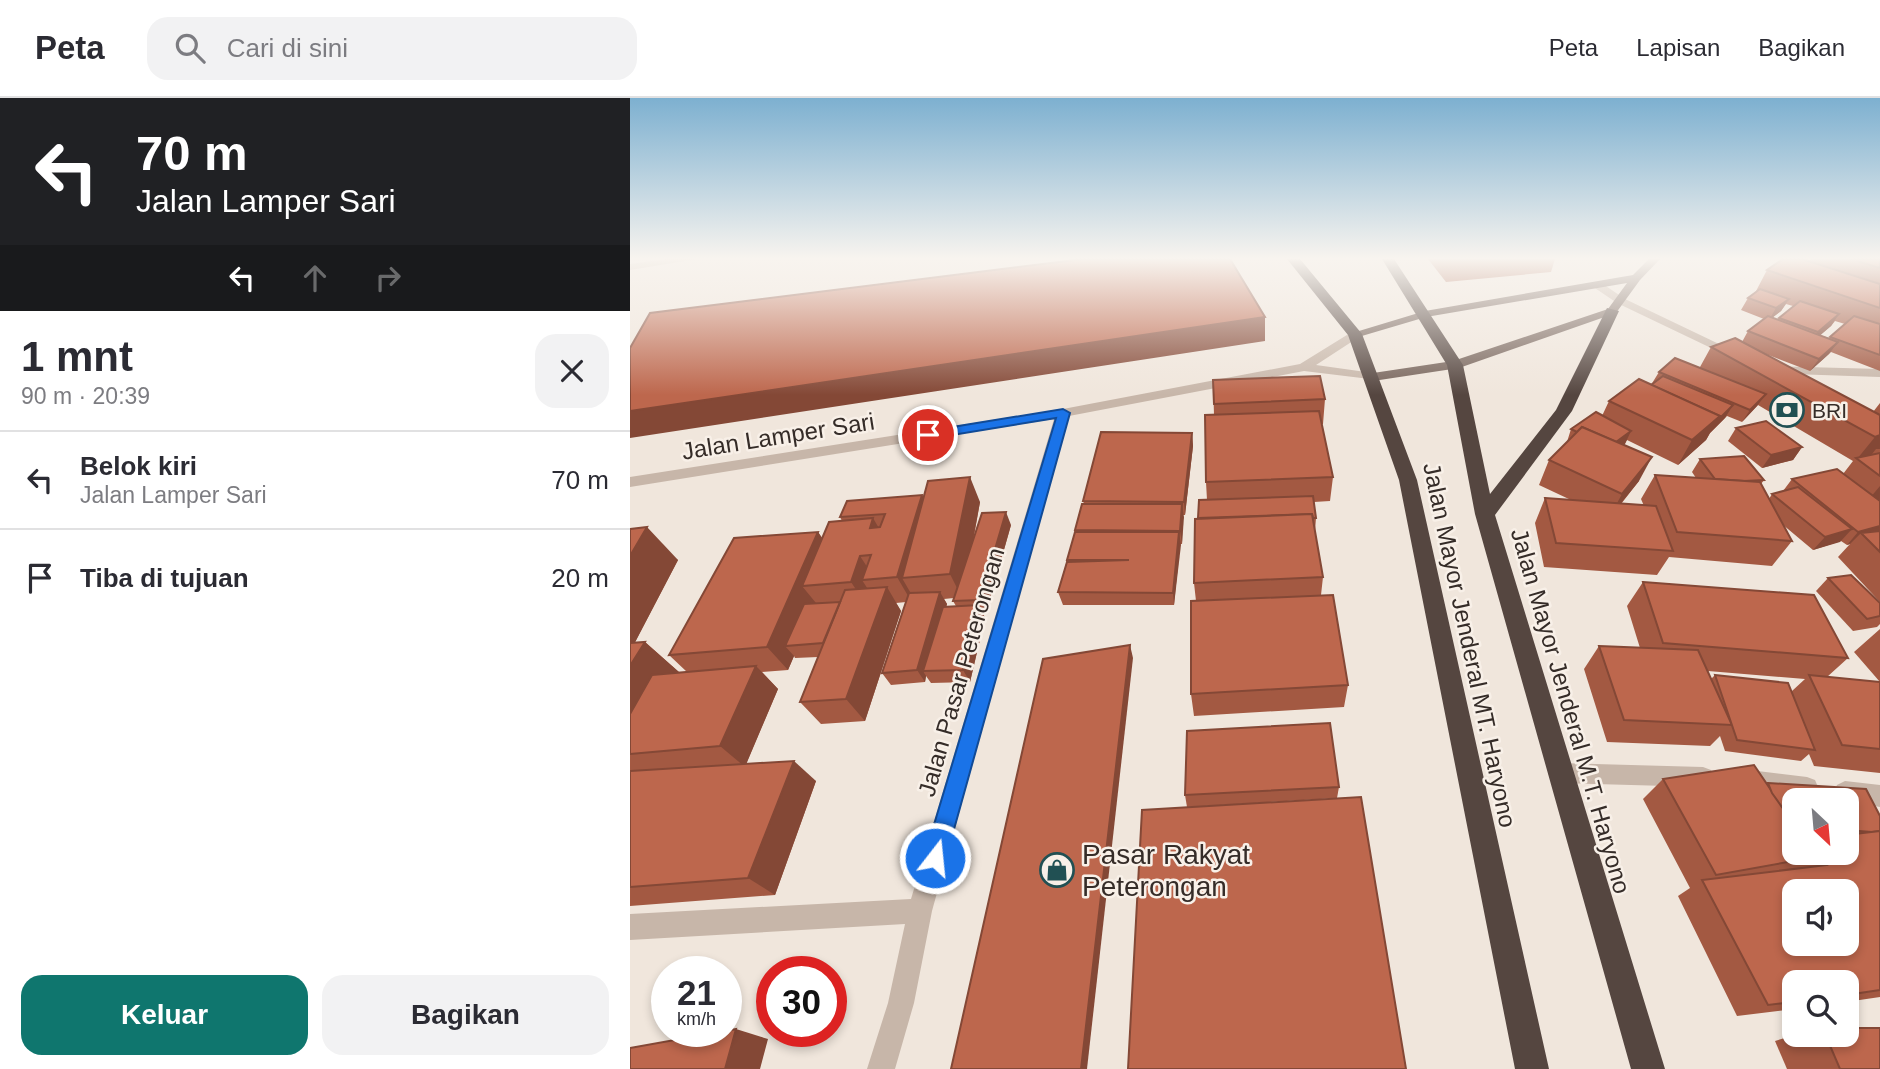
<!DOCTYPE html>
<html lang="id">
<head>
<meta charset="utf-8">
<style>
  :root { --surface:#fff; --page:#f2f2f3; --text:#2b2b33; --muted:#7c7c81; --line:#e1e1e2; --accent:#0f766e }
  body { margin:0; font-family:Arial,sans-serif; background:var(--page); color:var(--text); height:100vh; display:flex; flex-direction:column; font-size:26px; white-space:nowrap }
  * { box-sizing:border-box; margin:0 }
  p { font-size:23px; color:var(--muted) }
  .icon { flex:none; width:38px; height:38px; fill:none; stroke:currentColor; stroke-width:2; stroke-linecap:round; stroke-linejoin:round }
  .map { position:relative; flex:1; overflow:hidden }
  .sheet { display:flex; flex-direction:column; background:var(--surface); width:630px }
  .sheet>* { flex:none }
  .banner { background:#202124; color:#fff; overflow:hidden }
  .needle { width:46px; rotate:154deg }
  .tools { position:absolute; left:1152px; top:690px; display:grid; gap:14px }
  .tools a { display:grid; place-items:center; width:77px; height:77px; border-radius:14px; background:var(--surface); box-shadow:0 4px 10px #0003; font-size:35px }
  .speed { position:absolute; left:21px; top:858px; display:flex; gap:14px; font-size:35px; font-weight:700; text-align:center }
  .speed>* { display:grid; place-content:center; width:91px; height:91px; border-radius:50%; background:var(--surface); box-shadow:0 4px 10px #0003; line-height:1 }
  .speed small { font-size:18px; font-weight:400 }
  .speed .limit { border:10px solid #d22; background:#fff; color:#111 }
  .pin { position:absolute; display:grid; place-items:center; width:60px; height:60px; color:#fff; margin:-30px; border:4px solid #fff; border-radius:50%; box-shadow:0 2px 7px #0007 }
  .me { position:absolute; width:77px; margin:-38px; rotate:16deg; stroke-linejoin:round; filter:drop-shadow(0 0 5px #0008) }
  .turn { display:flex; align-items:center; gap:24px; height:147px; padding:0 21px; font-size:32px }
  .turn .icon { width:91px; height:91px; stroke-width:2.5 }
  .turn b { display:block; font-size:49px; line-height:60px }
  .lanes { display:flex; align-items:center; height:66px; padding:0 21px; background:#0003; justify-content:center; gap:35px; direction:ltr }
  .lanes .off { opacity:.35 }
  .round { display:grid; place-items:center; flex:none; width:74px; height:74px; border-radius:21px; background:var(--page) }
  .summary { display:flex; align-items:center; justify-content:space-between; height:119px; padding:0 21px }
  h1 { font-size:42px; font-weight:600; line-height:52px }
  .action { display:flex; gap:14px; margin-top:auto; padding:14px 21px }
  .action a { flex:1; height:80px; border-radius:21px; background:var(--accent); color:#fff; font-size:28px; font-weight:600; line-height:80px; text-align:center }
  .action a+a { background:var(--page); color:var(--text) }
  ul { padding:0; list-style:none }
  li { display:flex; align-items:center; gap:21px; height:98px; padding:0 21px; border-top:2px solid var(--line) }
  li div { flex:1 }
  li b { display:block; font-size:26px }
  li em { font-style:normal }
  header { display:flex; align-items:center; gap:42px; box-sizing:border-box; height:98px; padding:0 35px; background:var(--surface); border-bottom:2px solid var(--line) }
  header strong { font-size:33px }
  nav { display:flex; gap:38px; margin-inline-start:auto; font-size:24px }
  .search { width:490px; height:63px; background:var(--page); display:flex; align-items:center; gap:18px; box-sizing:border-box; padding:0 24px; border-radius:21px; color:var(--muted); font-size:26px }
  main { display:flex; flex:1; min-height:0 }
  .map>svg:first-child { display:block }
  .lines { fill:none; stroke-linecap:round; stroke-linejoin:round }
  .minor { fill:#c7b6a9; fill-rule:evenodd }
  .major { fill:#76635a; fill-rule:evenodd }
  .highway { fill:#554640; fill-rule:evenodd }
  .wall { fill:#a35942; fill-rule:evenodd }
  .shaded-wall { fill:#844836 }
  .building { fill:#bd674d; stroke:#844836; stroke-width:2; fill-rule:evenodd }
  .route { fill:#1a73e8; stroke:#114b97; stroke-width:2 }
  .labels { text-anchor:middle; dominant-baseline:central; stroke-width:5; stroke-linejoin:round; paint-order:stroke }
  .far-poi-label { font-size:21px; fill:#352c28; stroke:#f8f0e8; text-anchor:start }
  .street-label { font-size:24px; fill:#352c28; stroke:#f8f0e8 }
  .near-poi-label { font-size:28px; fill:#352c28; stroke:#f8f0e8; text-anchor:start }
</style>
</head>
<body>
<header>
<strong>Peta</strong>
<div class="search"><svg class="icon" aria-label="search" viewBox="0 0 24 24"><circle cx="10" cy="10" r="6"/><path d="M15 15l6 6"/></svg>Cari di sini</div>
<nav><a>Peta</a><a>Lapisan</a><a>Bagikan</a></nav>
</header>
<main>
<section class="sheet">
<div class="banner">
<div class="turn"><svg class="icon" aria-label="left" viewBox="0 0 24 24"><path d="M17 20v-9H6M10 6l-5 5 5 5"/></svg><div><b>70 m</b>Jalan Lamper Sari</div></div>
<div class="lanes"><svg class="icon" aria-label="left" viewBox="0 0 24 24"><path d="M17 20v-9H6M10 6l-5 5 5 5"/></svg><svg class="icon off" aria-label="ahead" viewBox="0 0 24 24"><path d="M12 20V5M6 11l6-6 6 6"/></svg><svg class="icon off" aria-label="right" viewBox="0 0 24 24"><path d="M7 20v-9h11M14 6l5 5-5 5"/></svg></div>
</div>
<div class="summary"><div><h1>1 mnt</h1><p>90 m · 20:39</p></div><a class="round"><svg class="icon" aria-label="close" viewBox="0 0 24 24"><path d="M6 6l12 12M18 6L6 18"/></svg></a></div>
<ul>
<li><svg class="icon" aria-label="left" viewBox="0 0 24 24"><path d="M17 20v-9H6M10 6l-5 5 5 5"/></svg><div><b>Belok kiri</b><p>Jalan Lamper Sari</p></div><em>70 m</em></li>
<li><svg class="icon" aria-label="arrive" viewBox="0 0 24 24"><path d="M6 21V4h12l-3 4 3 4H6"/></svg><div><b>Tiba di tujuan</b></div><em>20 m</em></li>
</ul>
<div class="action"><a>Keluar</a><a>Bagikan</a></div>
</section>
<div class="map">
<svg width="1250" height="971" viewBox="0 0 1250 971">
  <rect width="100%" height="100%" fill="#f0e6dc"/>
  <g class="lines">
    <g class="minor">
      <polygon points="36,161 67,161 0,172 0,166"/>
      <polygon points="962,184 970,184 995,201 1112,257 1102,260 987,205 962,188"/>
      <polygon points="725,232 731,236 729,239 686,267 743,275 748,276 748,282 674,273 439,318 302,813 284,905 265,971 237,971 258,905 275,826 0,842 0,816 281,801 424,321 0,389 0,379 433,311 670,266"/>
      <polygon points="1142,268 1250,271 1250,279 1137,275 1137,269"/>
      <polygon points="929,665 1073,669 1081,672 1084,679 1081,686 1073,689 929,685 921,682 918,675 921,668"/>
      <polygon points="1111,671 1177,679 1185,682 1188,689 1185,696 1177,699 1111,691 1103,688 1100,681 1103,674"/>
      <polygon points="1215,683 1250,687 1250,709 1207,701 1204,694 1207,687"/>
    </g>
    <polygon class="major" points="1019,161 1030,161 1010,182 986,215 829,270 743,283 737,279 743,275 823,263 978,211 997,185 796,219 725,240 719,236 795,213 1003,177"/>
    <g class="highway">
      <polygon points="657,161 670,161 732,236 787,382 919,971 885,971 769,382 718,237"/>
      <polygon points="752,161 764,161 833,267 860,396 926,312 977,210 989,213 942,313 865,417 1035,971 1001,971 845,416 817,267"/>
    </g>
  </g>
  <g class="wall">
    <polygon points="798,161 925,161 921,174 816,184"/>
    <path d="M 1181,161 L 1250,161 L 1250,273 L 1201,254 L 1180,273 L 1128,253 L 1243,314 L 1250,305 L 1250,504 L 1208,459 L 1220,446 L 1217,447 L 1211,443 L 1183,452 L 1152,426 L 1162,443 L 1142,468 L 1039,459 L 1027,477 L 914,469 L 905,425 L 915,400 L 941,402 L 909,387 L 919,362 L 937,344 L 941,331 L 972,318 L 979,303 L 1021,287 L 1029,274 L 1070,269 L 1081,249 L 1112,244 L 1118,233 L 1134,221 L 1111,212 L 1118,200 L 1125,195 L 1137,172 L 1179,164 ZM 1156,206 L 1163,208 L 1147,222 L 1142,220 L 1151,213 ZM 1205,223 L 1215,226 L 1199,240 L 1190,237 L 1201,228 ZM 1128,307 L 1223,363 L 1213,376 L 1162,381 L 1153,393 L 1142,396 L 1139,401 L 1131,386 L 1134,382 L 1070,361 L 1062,374 L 1066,380 L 1025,377 L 1011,401 L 1014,408 L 991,406 L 1009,383 L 994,347 L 997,342 L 1048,367 L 1076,342 L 1080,335 L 1097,318 L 1112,324 Z"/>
    <polygon points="583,282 695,301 693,326 692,326 703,379 700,403 684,404 686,420 685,433 693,479 691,497 718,587 714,609 564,618 561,596 566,503 564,485 568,420 577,402 576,384 584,317"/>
    <polygon points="1106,330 1172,349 1163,362 1132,370 1098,343"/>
    <polygon points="562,335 563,348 555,417 553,417 552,446 550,446 544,507 433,507 428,494 445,434 445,432 454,406 453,403"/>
    <path d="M 292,397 L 294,400 L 350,404 L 343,444 L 381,427 L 356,515 L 353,515 L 355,520 L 340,584 L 301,585 L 296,578 L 295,584 L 261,587 L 252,575 L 276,504 L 266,505 L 271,513 L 235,623 L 191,626 L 170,604 L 188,559 L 165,560 L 164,558 L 158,572 L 132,574 L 148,591 L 116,666 L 186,683 L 145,797 L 0,808 L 0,431 L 48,462 L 5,544 L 15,544 L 50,575 L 57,574 L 39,557 L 188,434 L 192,440 L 212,423 L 210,419 ZM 324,500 L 323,503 L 326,508 L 316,509 L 317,506 L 314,501 Z"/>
    <polygon points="1198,480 1250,505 1250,526 1247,529 1223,533 1186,493"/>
    <path d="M 1013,484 L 1218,560 L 1197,579 L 1250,584 L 1224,554 L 1250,531 L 1250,675 L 1184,668 L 1179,656 L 1171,663 L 1095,653 L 1090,638 L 1080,648 L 977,644 L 954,571 L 969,548 L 1010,550 L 997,508 ZM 1078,573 L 1175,581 L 1162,593 L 1085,577 L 1081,581 Z"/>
    <path d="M 1124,667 L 1137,686 L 1138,685 L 1236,691 L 1250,718 L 1250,899 L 1216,904 L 1216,884 L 1164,884 L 1164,911 L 1107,918 L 1048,798 L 1060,790 L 1013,701 L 1033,681 ZM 1164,702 L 1216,702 L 1216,754 L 1164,754 ZM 1164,793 L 1216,793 L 1216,845 L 1164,845 Z"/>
    <polygon points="709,689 707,700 557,709 555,697"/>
    <polygon points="1168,936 1195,936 1250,971 1157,971 1145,943"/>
  </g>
  <g class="shaded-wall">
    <polygon points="1159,201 1151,213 1139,222 1146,210"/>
    <polygon points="1209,216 1201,228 1179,247 1188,234"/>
    <polygon points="635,219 635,243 0,340 0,313"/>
    <polygon points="1208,244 1199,256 1180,273 1189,261"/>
    <polygon points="1136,296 1127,308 1112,324 1120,312"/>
    <polygon points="1103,307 1095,320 1080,335 1076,342 1048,367 1062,342"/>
    <polygon points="1001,333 995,346 971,363 977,350"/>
    <polygon points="562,335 563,348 555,417 554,404"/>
    <polygon points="1250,337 1250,351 1246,351 1242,356 1228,362 1227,361 1245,339"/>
    <polygon points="1172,349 1163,362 1132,370 1141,357"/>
    <polygon points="1022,359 1009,383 979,420 992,396"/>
    <polygon points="340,379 350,404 332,500 320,476"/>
    <polygon points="1250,388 1250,403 1234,407"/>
    <polygon points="292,397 304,421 272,480 283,499 281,503 267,479"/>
    <polygon points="552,406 554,419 552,446 550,433"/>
    <polygon points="376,414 381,427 356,515 350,502"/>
    <polygon points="243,420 257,444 240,430"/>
    <polygon points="1250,428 1250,438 1231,435 1220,446 1217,447 1228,434"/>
    <polygon points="17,429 48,462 0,554 0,458"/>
    <polygon points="1222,431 1210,444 1183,452 1195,439"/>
    <polygon points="188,434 205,459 172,488 186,505 155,548 164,558 158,572 137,549"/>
    <polygon points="549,434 551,447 544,507 543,495"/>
    <polygon points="230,458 245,481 232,482 241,496 237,508 221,484"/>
    <polygon points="257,489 271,513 235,623 216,601"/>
    <polygon points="310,494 317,506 298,573 293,573 296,578 295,584 287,572"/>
    <polygon points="349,507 355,520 340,584 333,572"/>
    <polygon points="15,544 50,575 0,656 0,568"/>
    <polygon points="500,547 503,560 457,971 451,971"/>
    <polygon points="126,568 148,591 115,669 90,648"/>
    <polygon points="164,663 186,683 145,797 118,780"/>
    <polygon points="106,931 138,941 130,971 95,971"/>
  </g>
  <g class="building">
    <polygon points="453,161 600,161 635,219 0,313 0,250 20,215"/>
    <polygon points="1153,161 1172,161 1250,186 1250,210 1137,172"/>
    <polygon points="1221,161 1250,161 1250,170"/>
    <polygon points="1130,191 1159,201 1146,210 1118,200"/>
    <polygon points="1170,203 1209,216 1188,234 1149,220"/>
    <polygon points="1138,218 1208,244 1189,261 1118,233"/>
    <polygon points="1224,218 1250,226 1250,257 1200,239"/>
    <polygon points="1105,240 1250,317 1250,337 1245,339 1081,249"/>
    <polygon points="1045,260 1136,296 1120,312 1029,274"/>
    <polygon points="690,278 695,301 584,306 583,282"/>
    <polygon points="1033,278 1103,307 1088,322 1090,318 1021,287"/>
    <polygon points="1009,281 1090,318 1062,342 979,303"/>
    <polygon points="689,313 703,379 576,384 575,317"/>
    <polygon points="966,314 1001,333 986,344 952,329 947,334 941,331"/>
    <polygon points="1136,323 1172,349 1141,357 1106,330"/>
    <polygon points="952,329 1022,359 992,396 919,362"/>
    <polygon points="471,334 562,335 554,404 453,403"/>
    <polygon points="1250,355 1250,378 1226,360"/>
    <polygon points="1114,358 1134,382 1114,383 1085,381 1070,361"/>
    <polygon points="1207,371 1250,403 1250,428 1228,434 1162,381"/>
    <polygon points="1025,377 1130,384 1162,443 1047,434"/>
    <polygon points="340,379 320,476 272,480 298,383"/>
    <polygon points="1168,389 1222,431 1195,439 1142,396"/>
    <polygon points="292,397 267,479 232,482 241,457 230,458 221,484 172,488 199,424 243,420 240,430 250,429 255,416 210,419 217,403"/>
    <polygon points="683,398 686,420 683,420 682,416 568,420 569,402"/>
    <polygon points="915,400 1026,408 1043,453 926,445"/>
    <polygon points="452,406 552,406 550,433 445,432"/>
    <polygon points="376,414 350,502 323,503 352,415"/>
    <polygon points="682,416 693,479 564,485 565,421"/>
    <polygon points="17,429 0,458 0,431"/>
    <polygon points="1250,433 1250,454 1231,435"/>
    <polygon points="188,434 137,549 39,557 104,440"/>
    <polygon points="445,434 549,434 543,495 428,494 437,464 499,462 437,462"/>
    <polygon points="1221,477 1250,505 1250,518 1237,521 1198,480"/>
    <polygon points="1013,484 1184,497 1218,560 1033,545"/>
    <polygon points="257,489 216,601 170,604 215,492"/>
    <polygon points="310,494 287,572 252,575 279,495"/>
    <polygon points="703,497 718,587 561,596 561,503"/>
    <polygon points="210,504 193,545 155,548 174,506"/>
    <polygon points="349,507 333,572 293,573 313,509"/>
    <polygon points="15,544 0,568 0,545"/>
    <polygon points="500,547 451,971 321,971 413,561"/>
    <polygon points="969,548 1068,552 1102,627 994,622"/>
    <polygon points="126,568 90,648 0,656 0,616 22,577"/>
    <polygon points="1085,577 1158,585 1185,652 1107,642"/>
    <polygon points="1179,577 1250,584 1250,651 1212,647"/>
    <polygon points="700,625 709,689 555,697 557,633"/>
    <polygon points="164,663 118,780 0,789 0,673"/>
    <polygon points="1124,667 1164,726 1164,754 1183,754 1186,759 1086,777 1033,681"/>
    <polygon points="1138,685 1236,691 1250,718 1250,733 1242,734 1216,732 1216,702 1164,702 1164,726 1142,695"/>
    <polygon points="731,699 776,971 498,971 512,712"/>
    <path d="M 1250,733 L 1250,892 L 1216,897 L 1216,884 L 1164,884 L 1164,904 L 1138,907 L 1072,782 L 1197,767 L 1189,754 L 1216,754 L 1216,737 ZM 1164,793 L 1216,793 L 1216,845 L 1164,845 Z"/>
    <polygon points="1216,930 1250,930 1250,971 1210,971 1195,936 1216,936"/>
    <polygon points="106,931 95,971 0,971 0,950"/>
  </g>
  <linearGradient id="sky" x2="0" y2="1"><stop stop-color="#7db0d0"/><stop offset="0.54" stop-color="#f8f4ef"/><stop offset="1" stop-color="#f8f4ef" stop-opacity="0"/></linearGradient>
  <rect width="1250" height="297" fill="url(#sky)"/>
  <polygon class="route" points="433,311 440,315 316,760 312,768 305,771 297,768 294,760 426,320 298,341 291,337 298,333"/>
  <defs>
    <g id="bank-ring" transform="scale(1.75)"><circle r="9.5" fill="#f8f0e8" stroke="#215053" stroke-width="1.5"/><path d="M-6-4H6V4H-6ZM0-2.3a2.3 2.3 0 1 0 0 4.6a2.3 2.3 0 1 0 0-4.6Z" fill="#215053"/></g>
    <g id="shop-ring" transform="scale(1.75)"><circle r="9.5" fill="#f8f0e8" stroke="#215053" stroke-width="1.5"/><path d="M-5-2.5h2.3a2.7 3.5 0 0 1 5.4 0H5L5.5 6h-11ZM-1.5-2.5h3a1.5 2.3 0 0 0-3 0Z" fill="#215053"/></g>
  </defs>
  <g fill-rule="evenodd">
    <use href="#bank-ring" x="1157" y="312"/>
    <use href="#shop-ring" x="427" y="772"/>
  </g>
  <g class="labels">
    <g class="far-poi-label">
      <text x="1182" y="312">BRI</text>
    </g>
    <g class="street-label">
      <text transform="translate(148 338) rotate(-9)">Jalan Lamper Sari</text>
      <text transform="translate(840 547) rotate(78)">Jalan Mayor Jenderal MT. Haryono</text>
      <text transform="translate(331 574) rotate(-74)">Jalan Pasar Peterongan</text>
      <text transform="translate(941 613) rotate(74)">Jalan Mayor Jenderal M.T. Haryono</text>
    </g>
    <g class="near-poi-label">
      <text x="452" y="756">Pasar Rakyat<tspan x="452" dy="32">Peterongan</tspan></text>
    </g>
  </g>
</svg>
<div class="tools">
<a><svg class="needle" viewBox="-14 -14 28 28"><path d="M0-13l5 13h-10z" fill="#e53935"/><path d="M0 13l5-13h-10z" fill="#7c7c81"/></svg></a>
<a><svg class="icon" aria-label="sound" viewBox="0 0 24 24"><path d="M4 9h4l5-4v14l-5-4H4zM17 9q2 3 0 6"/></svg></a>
<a><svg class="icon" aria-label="search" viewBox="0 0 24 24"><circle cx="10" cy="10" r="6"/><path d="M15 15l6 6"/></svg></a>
</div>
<div class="speed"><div>21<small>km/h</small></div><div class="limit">30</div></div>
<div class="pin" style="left:298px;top:337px;background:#d93025"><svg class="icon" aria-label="arrive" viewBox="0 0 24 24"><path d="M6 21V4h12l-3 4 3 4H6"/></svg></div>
<svg class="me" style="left:305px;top:760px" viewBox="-20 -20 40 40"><circle r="17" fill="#1a73e8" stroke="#fff" stroke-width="3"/><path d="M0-11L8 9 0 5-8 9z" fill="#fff"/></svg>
</div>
</main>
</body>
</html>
